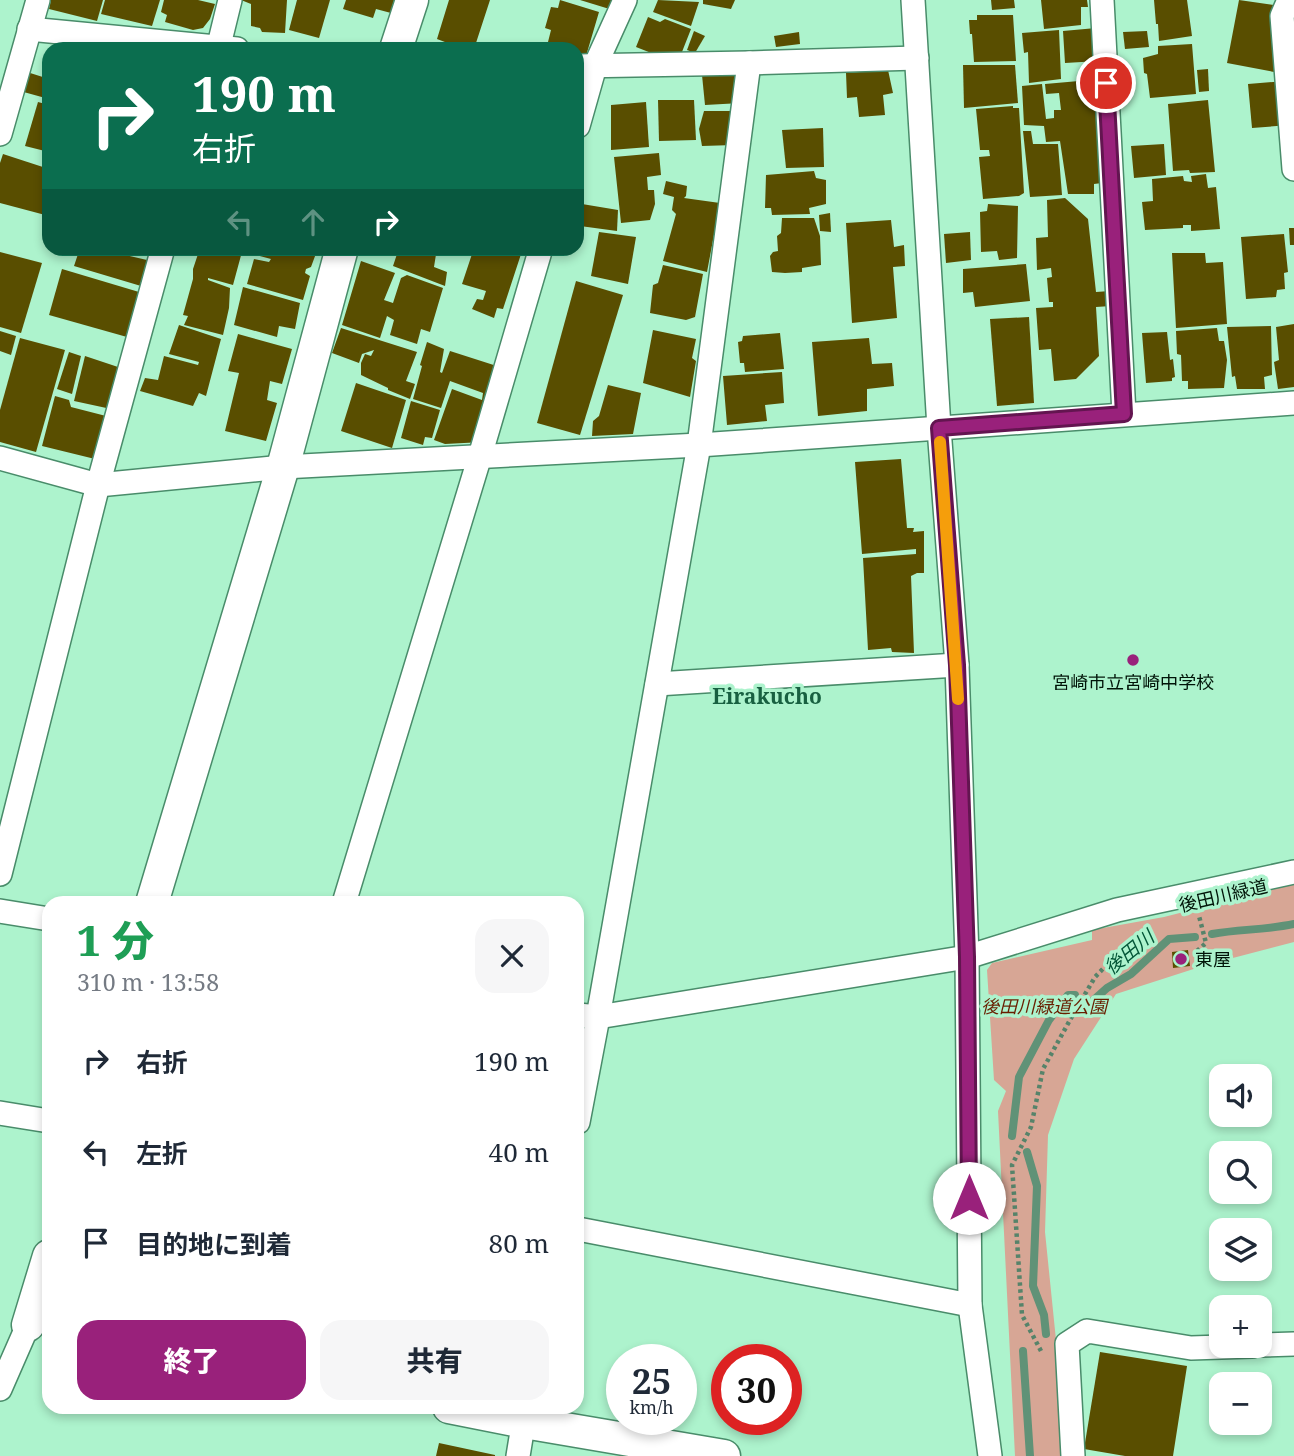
<!DOCTYPE html>
<html lang="ja">
<head>
<meta charset="utf-8">
<style>
  :root { --surface:#fff; --page:#f6f6f7; --text:#1f2937; --muted:#747a83; --accent:#99217b }
  body { margin:0; font-family:"Noto Serif","Noto Sans JP",serif; background:var(--page); color:var(--text); height:100vh; display:flex; flex-direction:column; font-size:26px; white-space:nowrap }
  * { box-sizing:border-box; margin:0 }
  p { font-size:23px; color:var(--muted) }
  .icon { flex:none; width:38px; height:38px; fill:none; stroke:currentColor; stroke-width:2; stroke-linecap:round; stroke-linejoin:round }
  .map { position:relative; flex:1; overflow:hidden }
  .side { position:absolute; left:42px; top:896px; width:542px; height:518px; display:flex; flex-direction:column; background:var(--surface); border-radius:21px; box-shadow:0 4px 10px #0003 }
  .side>* { flex:none }
  .guide { position:absolute; left:42px; top:42px; width:542px; height:214px; border-radius:21px; box-shadow:0 4px 10px #0003; background:#0b6e4f; color:#fff; overflow:hidden }
  .tools { position:absolute; left:1209px; top:1064px; display:grid; gap:14px }
  .tools a { display:grid; place-items:center; width:63px; height:63px; border-radius:14px; background:var(--surface); box-shadow:0 4px 10px #0003; font-size:35px }
  .speed { position:absolute; left:606px; top:1344px; display:flex; gap:14px; font-size:35px; font-weight:700; text-align:center }
  .speed>* { display:grid; place-content:center; width:91px; height:91px; border-radius:50%; background:var(--surface); box-shadow:0 4px 10px #0003; line-height:1 }
  .speed small { font-size:18px; font-weight:400 }
  .speed .limit { border:10px solid #d22; background:#fff; color:#111 }
  .pin { position:absolute; display:grid; place-items:center; width:60px; height:60px; color:#fff; margin:-30px; border:4px solid #fff; border-radius:50%; box-shadow:0 2px 7px #0007 }
  .me { position:absolute; width:77px; margin:-38px; rotate:0deg; stroke-linejoin:round; filter:drop-shadow(0 0 5px #0008) }
  .turn { display:flex; align-items:center; gap:24px; height:147px; padding:0 35px; font-size:32px }
  .turn .icon { width:91px; height:91px; stroke-width:2.5 }
  .turn b { display:block; font-size:49px; line-height:60px }
  .lanes { display:flex; align-items:center; height:66px; padding:0 35px; background:#0003; justify-content:center; gap:35px; direction:ltr }
  .lanes .off { opacity:.35 }
  .round { display:grid; place-items:center; flex:none; width:74px; height:74px; border-radius:21px; background:var(--page) }
  .head { display:flex; align-items:center; justify-content:space-between; height:119px; padding:0 35px }
  h1 { font-size:42px; font-weight:800; line-height:52px; color:#1e9e55 }
  .action { display:flex; gap:14px; margin-top:auto; padding:14px 35px }
  .action a { flex:1; height:80px; border-radius:21px; background:var(--accent); color:#fff; font-size:28px; font-weight:800; line-height:80px; text-align:center }
  .action a+a { background:var(--page); color:var(--text) }
  ul { padding:0; list-style:none }
  li { display:flex; align-items:center; gap:21px; height:91px; padding:0 35px }
  li div { flex:1 }
  li b { display:block; font-size:26px }
  li em { font-style:normal }
  .map>svg:first-child { display:block }
  .green { fill:#d7a695 }
  .lines { fill:none; stroke-linecap:round; stroke-linejoin:round }
  .stream { stroke:#609277; stroke-width:8 }
  .building { fill:#594e00 }
  .street-casing { stroke:#498c6a; stroke-width:26 }
  .secondary-casing { stroke:#498c6a; stroke-width:35 }
  .path { stroke:#56836a; stroke-width:4.5; stroke-dasharray:3.5 3.5; stroke-linecap:butt }
  .street { stroke:#fff; stroke-width:23 }
  .secondary { stroke:#fff; stroke-width:32 }
  .route-casing { stroke:#631550; stroke-width:18 }
  .route { stroke:#99217b; stroke-width:12 }
  .slow { stroke:#f59e0b; stroke-width:12 }
  .poi-dot { fill:#99217b; stroke:#adf3cd; stroke-width:2.5 }
  .labels { text-anchor:middle; dominant-baseline:central; stroke-width:7; stroke-linejoin:round; paint-order:stroke }
  .poi-label { font-size:18px; fill:#001408; stroke:#adf3cd }
  .street-label { font-size:18px; fill:#001408; stroke:#adf3cd }
  .park-label { font-size:18px; font-style:italic; fill:#681e00; stroke:#adf3cd }
  .water-label { font-size:19px; font-style:italic; fill:#035637; stroke:#adf3cd }
  .quarter-label { font-size:21px; font-weight:bold; fill:#186041; stroke:#adf3cd }
</style>
</head>
<body>
<div class="map">
<svg width="1294" height="1456" viewBox="0 0 1294 1456">
  <rect width="100%" height="100%" fill="#adf3cd"/>
  <polygon class="green" points="1294,884 1294,942 1206,965 1116,994 1074,1059 1048,1135 1045,1232 1056,1340 1064,1456 1015,1456 998,1111 1006,1091 994,1080 987,970 992,963 1092,940 1092,930 1164,917"/>
  <g class="lines">
    <g class="stream">
      <path d="M 1212,934 C 1239,929 1267,930 1294,924"/>
      <polyline points="1088,1005 1107,988 1131,974 1169,939 1195,937"/>
      <polyline points="1012,1136 1019,1077 1049,1020 1068,995 1075,995"/>
      <polyline points="1027,1152 1037,1186 1033,1286 1044,1315 1046,1334"/>
      <polyline points="1023,1351 1030,1456"/>
    </g>
  </g>
  <g class="building">
    <polygon points="51,0 103,0 97,21 49,9"/>
    <polygon points="105,0 160,0 152,26 101,14"/>
    <polygon points="164,0 198,0 215,4 210,19 203,28 193,30 165,22 167,15 161,12"/>
    <polygon points="241,0 287,0 285,33 262,32 260,28 251,26 251,4"/>
    <polygon points="297,0 330,0 319,38 289,30"/>
    <polygon points="346,0 394,0 391,13 376,9 373,18 343,9"/>
    <polygon points="449,0 490,0 475,46 460,44 458,47 437,39"/>
    <polygon points="560,0 599,12 586,56 578,54 578,49 559,49 547,46 551,30 545,28 551,7 558,8"/>
    <polygon points="580,0 620,0 616,11"/>
    <polygon points="658,0 699,2 691,26 653,12"/>
    <polygon points="703,0 735,0 731,9 703,4"/>
    <polygon points="991,0 1014,0 1015,8 992,10"/>
    <polygon points="1041,0 1087,0 1088,7 1081,7 1081,25 1044,29"/>
    <polygon points="1154,0 1187,0 1192,36 1159,41 1158,24 1156,24"/>
    <polygon points="1239,0 1274,5 1271,17 1285,74 1227,63"/>
    <polygon points="977,15 1013,15 1016,61 974,62 972,34 970,34 969,20 977,20"/>
    <polygon points="648,17 660,22 665,19 691,29 680,57 667,52 664,58 636,47"/>
    <polygon points="1096,28 1099,61 1065,63 1063,31"/>
    <polygon points="1059,30 1061,79 1029,83 1028,52 1024,53 1022,33"/>
    <polygon points="694,31 705,36 695,53 687,50"/>
    <polygon points="1147,31 1149,47 1125,49 1123,32"/>
    <polygon points="799,32 800,44 776,47 774,36"/>
    <polygon points="81,40 115,48 115,49 79,49"/>
    <polygon points="1192,44 1196,94 1150,98 1147,74 1144,73 1143,58 1158,54 1158,46"/>
    <polygon points="963,65 1015,65 1018,103 964,108"/>
    <polygon points="1208,69 1209,91 1199,92 1197,70"/>
    <polygon points="888,70 893,93 883,95 885,115 859,117 857,97 847,98 846,73"/>
    <polygon points="27,72 49,79 49,99 20,91"/>
    <polygon points="736,74 741,103 705,105 702,75"/>
    <polygon points="1079,81 1079,92 1088,90 1088,86 1104,82 1110,182 1094,184 1094,194 1068,194 1060,141 1046,142 1044,126 1024,125 1022,86 1042,84 1046,119 1054,118 1054,110 1061,110 1059,93 1046,94 1045,84"/>
    <polygon points="1286,81 1290,125 1252,128 1248,84"/>
    <polygon points="658,100 694,100 696,140 659,141"/>
    <polygon points="1208,100 1215,172 1190,173 1189,170 1173,171 1168,104"/>
    <polygon points="38,102 49,105 49,152 25,146"/>
    <polygon points="646,102 649,147 611,150 611,105"/>
    <polygon points="1013,106 1013,108 1019,108 1024,193 1019,196 983,199 979,157 990,156 989,150 980,150 976,109"/>
    <polygon points="704,111 731,111 734,145 702,146 699,129"/>
    <polygon points="823,128 824,167 786,168 782,130"/>
    <polygon points="1023,131 1031,131 1033,144 1058,144 1062,195 1030,197"/>
    <polygon points="1164,144 1166,175 1134,178 1131,146"/>
    <polygon points="659,153 661,175 647,177 648,190 654,190 655,204 650,220 621,223 614,157"/>
    <polygon points="3,154 49,169 49,216 0,203 0,163"/>
    <polygon points="814,171 816,178 826,180 826,204 809,208 810,214 772,215 771,208 765,208 766,175"/>
    <polygon points="1206,174 1208,188 1216,187 1220,229 1191,231 1191,225 1183,225 1183,228 1145,230 1142,202 1153,201 1152,179 1183,176 1184,181 1192,182 1191,176"/>
    <polygon points="666,181 687,186 686,196 684,198 720,203 707,272 663,261 676,214 672,210 674,197 663,194"/>
    <polygon points="1065,198 1088,219 1096,292 1110,291 1111,306 1096,307 1099,356 1076,379 1054,381 1051,349 1039,350 1036,308 1053,307 1053,302 1049,302 1047,278 1052,277 1051,268 1037,270 1036,238 1048,237 1047,200"/>
    <polygon points="582,204 618,210 617,231 580,226"/>
    <polygon points="988,204 1018,206 1017,258 999,260 997,251 981,252 980,212 987,211"/>
    <polygon points="830,213 831,232 820,231 819,215"/>
    <polygon points="782,218 814,218 820,236 821,265 802,268 802,272 785,273 772,272 770,256 773,252 778,251 777,236 781,233"/>
    <polygon points="891,220 894,247 904,245 905,266 893,267 897,318 852,323 846,223"/>
    <polygon points="1289,228 1294,228 1294,245 1290,245"/>
    <polygon points="599,232 636,237 628,284 591,276"/>
    <polygon points="970,232 971,260 946,263 944,234"/>
    <polygon points="1284,234 1288,272 1284,273 1285,289 1277,290 1276,297 1246,299 1241,237"/>
    <polygon points="80,248 122,248 121,254 147,260 141,286 74,266"/>
    <polygon points="122,248 150,248 148,256"/>
    <polygon points="200,248 243,248 233,285 208,278 208,280 230,288 229,308 223,335 184,325 188,316 183,315 193,279 193,269"/>
    <polygon points="257,248 318,248 311,267 306,269 305,273 310,276 303,300 247,284 254,259 269,262 271,259 256,255"/>
    <polygon points="399,248 437,248 434,267 447,272 445,286 393,266"/>
    <polygon points="474,248 523,248 503,309 497,308 494,318 472,309 477,299 483,300 486,291 462,284"/>
    <polygon points="0,252 42,263 21,333 0,327"/>
    <polygon points="1172,253 1205,253 1206,263 1223,262 1227,324 1176,328"/>
    <polygon points="361,261 395,273 384,300 393,303 401,278 407,275 443,288 430,332 421,329 417,344 390,335 394,320 387,316 380,338 342,325"/>
    <polygon points="1026,264 1030,301 975,307 973,292 963,293 963,269"/>
    <polygon points="663,265 703,274 695,317 686,320 650,313 653,285 658,283"/>
    <polygon points="62,269 139,292 127,337 49,315"/>
    <polygon points="576,281 623,295 580,435 537,423"/>
    <polygon points="243,287 300,303 295,329 279,326 277,337 234,325"/>
    <polygon points="1029,317 1034,403 997,406 990,319"/>
    <polygon points="1294,324 1294,387 1278,389 1274,362 1279,360 1276,327"/>
    <polygon points="179,325 221,339 206,396 199,393 193,406 140,391 145,378 158,380 164,356 198,365 199,362 169,354"/>
    <polygon points="1271,326 1272,375 1264,377 1265,389 1237,389 1235,376 1232,377 1227,327"/>
    <polygon points="341,328 417,352 406,381 415,384 410,399 388,390 388,388 361,375 361,363 365,354 371,356 374,350 362,354 359,363 332,353"/>
    <polygon points="1217,328 1219,341 1224,341 1227,360 1224,388 1188,389 1188,381 1182,381 1181,355 1177,354 1176,331"/>
    <polygon points="653,330 696,339 692,358 696,361 690,397 643,383"/>
    <polygon points="0,331 16,336 11,355 0,351"/>
    <polygon points="1167,332 1170,360 1173,359 1175,377 1172,378 1172,381 1146,383 1142,333"/>
    <polygon points="780,333 784,369 745,372 744,363 740,363 738,342 742,341 743,336"/>
    <polygon points="238,334 292,349 282,384 270,381 267,400 277,403 266,441 225,431 239,373 228,371"/>
    <polygon points="20,338 65,350 36,452 0,442 0,410"/>
    <polygon points="869,338 872,364 892,363 894,386 867,389 867,411 818,416 812,342"/>
    <polygon points="427,342 444,349 440,372 442,373 450,351 503,368 483,442 445,444 434,440 452,389 482,400 483,393 450,381 441,408 413,399 422,366 420,365"/>
    <polygon points="69,352 81,356 72,394 57,389"/>
    <polygon points="85,356 121,368 111,409 74,401"/>
    <polygon points="782,372 784,403 765,405 767,421 727,425 723,376"/>
    <polygon points="356,383 406,400 392,448 341,431"/>
    <polygon points="608,385 641,393 633,434 592,436 593,421 599,416"/>
    <polygon points="55,396 69,400 71,407 106,416 95,459 42,446"/>
    <polygon points="411,401 440,410 432,438 425,437 423,445 401,438"/>
    <polygon points="901,459 907,528 914,528 913,532 924,531 924,573 917,573 911,576 914,653 892,652 891,648 868,650 863,558 916,554 916,549 862,554 855,462"/>
    <polygon points="1188,950 1190,966 1173,968 1172,952"/>
    <polygon points="1100,1352 1187,1366 1173,1456 1125,1456 1084,1449"/>
    <polygon points="439,1443 495,1455 495,1456 436,1456"/>
  </g>
  <g class="lines">
    <g class="street-casing">
      <g id="street">
        <polyline points="913,0 939,428 957,665 967,957 970,1305 990,1456"/>
        <polyline points="1102,0 1124,414"/>
        <polyline points="1289,0 1282,16 1294,169"/>
        <polyline points="29,29 237,49"/>
        <polyline points="218,49 230,0"/>
        <polyline points="578,66 749,63 917,58"/>
        <polyline points="578,126 595,66 625,0"/>
        <polyline points="0,134 38,0"/>
        <polyline points="0,458 98,485 283,467 699,445 1294,403"/>
        <polyline points="657,684 957,665"/>
        <polyline points="0,874 98,485 163,248"/>
        <polyline points="344,903 480,456 541,248"/>
        <polyline points="0,911 49,919"/>
        <polyline points="578,1015 598,1017 967,957 1117,910 1294,872"/>
        <polyline points="0,1113 49,1121"/>
        <polyline points="578,1122 598,1017 699,445 749,63"/>
        <polyline points="578,1229 970,1305"/>
        <polyline points="1260,1345 1294,1344"/>
        <polyline points="0,1389 28,1325"/>
        <polyline points="518,1456 526,1407"/>
        <polyline points="1073,1456 1067,1344 1087,1331 1191,1348 1252,1346"/>
      </g>
    </g>
    <g class="secondary-casing">
      <g id="secondary">
        <polyline points="396,49 412,0"/>
        <polyline points="152,903 283,467 342,248"/>
        <polyline points="28,1325 49,1256"/>
        <polyline points="449,1407 524,1422 724,1456"/>
      </g>
    </g>
    <g class="path">
      <polyline points="1197,951 1206,943 1199,916"/>
      <polyline points="1041,1351 1022,1315 1012,1165 1031,1127 1043,1069 1070,1020 1095,977 1124,947 1149,930"/>
    </g>
    <use href="#street" class="street"/>
    <use href="#secondary" class="secondary"/>
  </g>
  <g class="lines">
    <g class="route-casing">
      <polyline id="route" points="969,1198 967,957 957,665 939,428 1124,414 1106,83"/>
    </g>
    <use href="#route" class="route"/>
    <polyline class="slow" points="940,442 958,699"/>
  </g>
  <g class="poi-dot">
    <circle cx="1133" cy="660" r="7"/>
    <circle cx="1181" cy="959" r="7"/>
  </g>
  <g class="labels">
    <g class="poi-label">
      <text x="1133" y="682">宮崎市立宮崎中学校</text>
      <text x="1195" y="959" text-anchor="start">東屋</text>
    </g>
    <g class="street-label">
      <text transform="translate(1223 895) rotate(-13)">後田川緑道</text>
    </g>
    <g class="park-label">
      <text x="1044" y="1006">後田川緑道公園</text>
    </g>
    <g class="water-label">
      <text transform="translate(1129 952) rotate(-39)">後田川</text>
    </g>
    <g class="quarter-label">
      <text x="767" y="696">Eirakucho</text>
    </g>
  </g>
</svg>
<div class="tools">
<a><svg class="icon" aria-label="sound" viewBox="0 0 24 24"><path d="M4 9h4l5-4v14l-5-4H4zM17 9q2 3 0 6"/></svg></a>
<a><svg class="icon" aria-label="search" viewBox="0 0 24 24"><circle cx="10" cy="10" r="6"/><path d="M15 15l6 6"/></svg></a>
<a><svg class="icon" aria-label="layers" viewBox="0 0 24 24"><path d="M12 4l9 5-9 5-9-5zM3 14l9 5 9-5"/></svg></a>
<a>+</a>
<a>−</a>
</div>
<div class="speed"><div>25<small>km/h</small></div><div class="limit">30</div></div>
<div class="pin" style="left:1106px;top:83px;background:#d93025"><svg class="icon" aria-label="arrive" viewBox="0 0 24 24"><path d="M6 21V4h12l-3 4 3 4H6"/></svg></div>
<svg class="me" style="left:969px;top:1198px" viewBox="-20 -20 40 40"><circle r="19" fill="#fff"/><path d="M0-13L10 11 0 6-10 11z" fill="#99217b"/></svg>
<div class="guide">
<div class="turn"><svg class="icon" aria-label="right" viewBox="0 0 24 24"><path d="M7 20v-9h11M14 6l5 5-5 5"/></svg><div><b>190 m</b>右折</div></div>
<div class="lanes"><svg class="icon off" aria-label="left" viewBox="0 0 24 24"><path d="M17 20v-9H6M10 6l-5 5 5 5"/></svg><svg class="icon off" aria-label="ahead" viewBox="0 0 24 24"><path d="M12 20V5M6 11l6-6 6 6"/></svg><svg class="icon" aria-label="right" viewBox="0 0 24 24"><path d="M7 20v-9h11M14 6l5 5-5 5"/></svg></div>
</div>
<section class="side">
<div class="head"><div><h1>1 分</h1><p>310 m · 13:58</p></div><a class="round"><svg class="icon" aria-label="close" viewBox="0 0 24 24"><path d="M6 6l12 12M18 6L6 18"/></svg></a></div>
<ul>
<li><svg class="icon" aria-label="right" viewBox="0 0 24 24"><path d="M7 20v-9h11M14 6l5 5-5 5"/></svg><div><b>右折</b></div><em>190 m</em></li>
<li><svg class="icon" aria-label="left" viewBox="0 0 24 24"><path d="M17 20v-9H6M10 6l-5 5 5 5"/></svg><div><b>左折</b></div><em>40 m</em></li>
<li><svg class="icon" aria-label="arrive" viewBox="0 0 24 24"><path d="M6 21V4h12l-3 4 3 4H6"/></svg><div><b>目的地に到着</b></div><em>80 m</em></li>
</ul>
<div class="action"><a>終了</a><a>共有</a></div>
</section>
</div>
</body>
</html>
